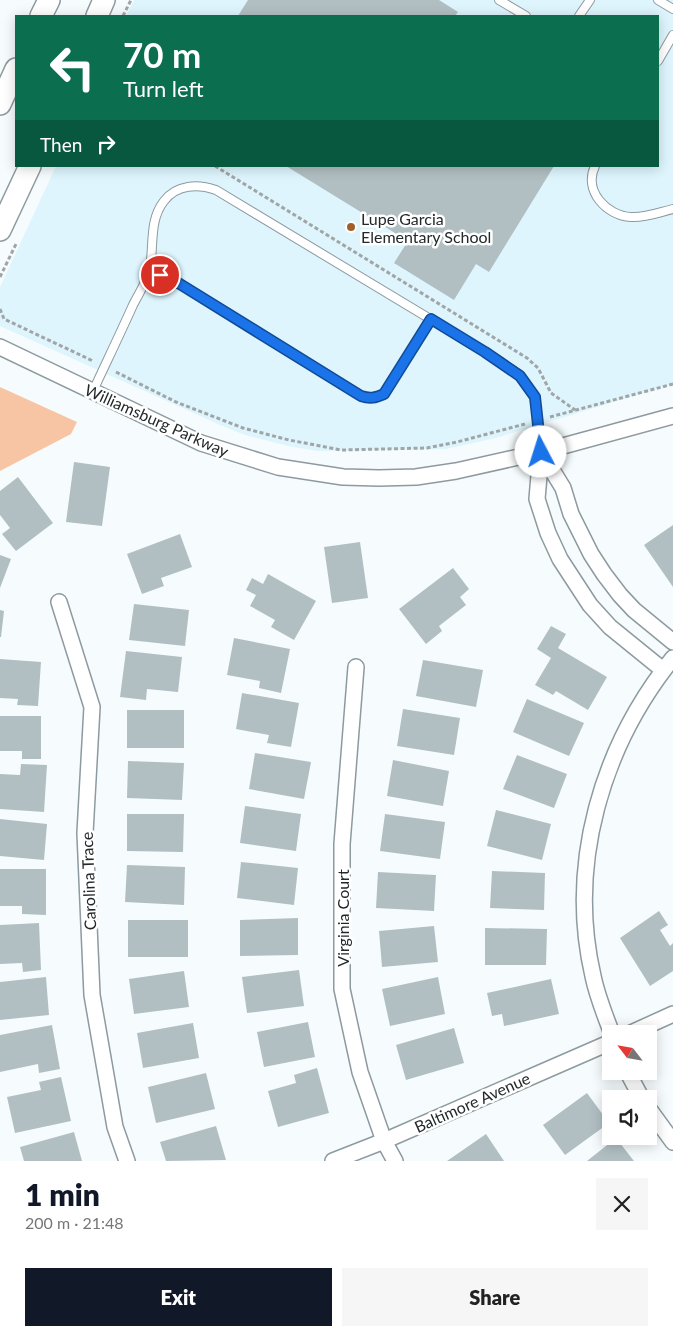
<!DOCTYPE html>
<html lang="en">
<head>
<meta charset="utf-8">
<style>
  :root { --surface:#fff; --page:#f6f6f6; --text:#222; --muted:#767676; --accent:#111827 }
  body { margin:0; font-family:Lato,sans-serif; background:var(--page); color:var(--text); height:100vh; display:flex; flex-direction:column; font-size:19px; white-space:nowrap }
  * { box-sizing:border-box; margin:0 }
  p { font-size:16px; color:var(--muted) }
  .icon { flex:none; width:28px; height:28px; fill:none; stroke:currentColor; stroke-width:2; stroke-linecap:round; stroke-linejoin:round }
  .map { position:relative; height:1161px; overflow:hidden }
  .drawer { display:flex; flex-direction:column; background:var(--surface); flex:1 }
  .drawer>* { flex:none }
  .top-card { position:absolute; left:15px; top:15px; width:644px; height:152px; border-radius:0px; box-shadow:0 2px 12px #0003; background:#0b6e4f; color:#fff; overflow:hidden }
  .needle { width:32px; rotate:301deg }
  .fabs { position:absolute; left:602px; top:1025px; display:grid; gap:10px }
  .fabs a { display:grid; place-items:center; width:55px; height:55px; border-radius:0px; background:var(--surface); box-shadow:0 2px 12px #0003; font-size:25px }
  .pin { position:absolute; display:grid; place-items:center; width:42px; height:42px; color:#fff; margin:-21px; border:2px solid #fff; border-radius:50%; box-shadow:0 1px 5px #0007 }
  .me { position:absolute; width:55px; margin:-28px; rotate:355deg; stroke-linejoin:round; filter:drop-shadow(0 0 4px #0008) }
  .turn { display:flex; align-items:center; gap:18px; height:105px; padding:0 25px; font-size:22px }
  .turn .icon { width:65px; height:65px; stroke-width:2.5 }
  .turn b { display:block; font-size:35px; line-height:42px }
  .then { display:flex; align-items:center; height:48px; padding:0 25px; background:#0003; gap:10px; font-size:19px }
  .round { display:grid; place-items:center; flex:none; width:52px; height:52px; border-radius:0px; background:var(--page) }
  .summary { display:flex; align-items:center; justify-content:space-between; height:85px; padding:0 25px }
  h1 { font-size:30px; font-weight:800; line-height:38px; color:var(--accent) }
  .primary-button { display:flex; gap:10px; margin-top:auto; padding:10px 25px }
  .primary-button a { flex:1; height:58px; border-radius:0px; background:var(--accent); color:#fff; font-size:20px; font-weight:800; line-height:58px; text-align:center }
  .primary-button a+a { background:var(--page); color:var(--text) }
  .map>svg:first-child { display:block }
  .built { fill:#def5fd }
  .green { fill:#f7c5a4 }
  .building { fill:#b1bfc3 }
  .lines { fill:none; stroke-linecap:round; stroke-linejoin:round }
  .lane-casing { stroke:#8d9a9f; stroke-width:10 }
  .street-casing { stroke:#8d9a9f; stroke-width:18 }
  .secondary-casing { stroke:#8d9a9f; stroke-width:24 }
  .path { stroke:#a0a6a7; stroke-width:3; stroke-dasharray:4 2.5; stroke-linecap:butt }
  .lane { stroke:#fff; stroke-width:8 }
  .street { stroke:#fff; stroke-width:15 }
  .secondary { stroke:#fff; stroke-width:21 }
  .route-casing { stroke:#114b97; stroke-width:12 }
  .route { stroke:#1a73e8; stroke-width:9 }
  .poi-dot { fill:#a15f2c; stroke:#fff; stroke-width:2 }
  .labels { text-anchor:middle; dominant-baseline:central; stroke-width:5; stroke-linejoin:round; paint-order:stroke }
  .poi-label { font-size:16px; fill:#23292a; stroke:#fff; text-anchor:start }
  .street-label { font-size:16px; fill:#23292a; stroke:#fff }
</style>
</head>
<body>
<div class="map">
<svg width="673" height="1161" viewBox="0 0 673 1161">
  <rect width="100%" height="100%" fill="#f6fcfe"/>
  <polygon class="built" points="134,0 673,0 673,384 496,438 446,449 317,451 288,446 245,435 220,425 0,326 0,287 56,166 658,166 658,16 126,16"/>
  <polygon class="green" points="0,387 77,422 71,434 0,471"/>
  <g class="building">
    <polygon points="248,0 439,0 458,12 455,16 238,16"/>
    <polygon points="286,166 554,166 489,272 476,264 454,300 394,263 408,241"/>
    <polygon points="74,462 110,467 102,526 66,522"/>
    <polygon points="18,477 53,523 16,551 2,534 10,528 0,515 0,491"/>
    <polygon points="673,525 673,587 644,545"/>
    <polygon points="180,534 192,567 161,578 164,586 142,594 127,554"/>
    <polygon points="360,542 368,598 332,603 324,547"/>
    <polygon points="0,555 11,559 0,588"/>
    <polygon points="453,568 469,589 460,597 466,605 439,626 442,631 426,644 399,609"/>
    <polygon points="268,574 316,601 294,640 271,627 275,620 250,606 256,595 246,590 252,578 263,584"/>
    <polygon points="134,604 189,610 185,646 129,640"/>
    <polygon points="0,610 4,611 1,637 0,637"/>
    <polygon points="551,626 566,634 558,648 607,677 588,710 556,691 553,695 535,685 551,658 537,649"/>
    <polygon points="234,638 290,649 281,693 259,688 260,681 227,675"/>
    <polygon points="126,651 182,657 178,692 147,689 146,700 120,697"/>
    <polygon points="0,659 41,662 38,706 17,705 18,699 0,698"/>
    <polygon points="423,660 483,670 476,707 416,696"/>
    <polygon points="242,693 299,703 291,747 267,743 269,735 236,729"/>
    <polygon points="527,699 584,723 569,756 513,732"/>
    <polygon points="403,709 460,718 454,755 397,746"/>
    <rect x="127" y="710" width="57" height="38"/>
    <polygon points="0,716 41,716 41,759 22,759 22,751 0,751"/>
    <polygon points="255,753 311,762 304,799 249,789"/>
    <polygon points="517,755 567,774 554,808 503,789"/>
    <polygon points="393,760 449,771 443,806 387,796"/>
    <polygon points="128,761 184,763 182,800 127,798"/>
    <polygon points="21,764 47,765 44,812 0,809 0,774 20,775"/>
    <polygon points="245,806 301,814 296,851 240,843"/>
    <polygon points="496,810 551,824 542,860 487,846"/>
    <polygon points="127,814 184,814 183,852 127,851"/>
    <polygon points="385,814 445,822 440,859 380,851"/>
    <polygon points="0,819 47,824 44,860 0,856"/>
    <polygon points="241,862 298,868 294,905 237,898"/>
    <polygon points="127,865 185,867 184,905 125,902"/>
    <polygon points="0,869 46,869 46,915 22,914 22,906 0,906"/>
    <polygon points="492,871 545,873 544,910 490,908"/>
    <polygon points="378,872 436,875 434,911 376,908"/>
    <polygon points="659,911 668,925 660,930 670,946 673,943 673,971 650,986 620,938"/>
    <polygon points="298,918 298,955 240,956 240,920"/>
    <rect x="128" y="920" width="60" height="37"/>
    <polygon points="39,923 41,970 23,972 22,963 0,964 0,925"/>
    <polygon points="434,926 438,962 382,967 379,931"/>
    <polygon points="485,928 547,929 546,965 485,965"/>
    <polygon points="299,970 304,1006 247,1013 242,977"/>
    <polygon points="184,971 189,1007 134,1014 129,979"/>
    <polygon points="46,977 49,1015 0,1020 0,982"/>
    <polygon points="438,977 445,1014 390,1026 382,989"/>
    <polygon points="551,979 559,1014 504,1026 502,1014 492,1016 487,993"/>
    <polygon points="308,1022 315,1057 264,1067 257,1032"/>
    <polygon points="193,1023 199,1058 143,1068 137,1033"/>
    <polygon points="52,1025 60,1069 39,1073 38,1064 0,1072 0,1035"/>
    <polygon points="454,1028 464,1063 406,1080 396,1045"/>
    <polygon points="317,1068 329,1113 278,1127 268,1091 296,1083 294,1075"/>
    <polygon points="206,1073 215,1109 156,1123 148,1087"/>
    <polygon points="61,1077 71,1121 15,1133 7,1097 41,1090 39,1082"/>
    <polygon points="587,1093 609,1123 565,1155 543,1125"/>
    <polygon points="216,1126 226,1160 166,1161 160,1142"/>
    <polygon points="74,1132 82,1161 24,1161 20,1147"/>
    <polygon points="486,1134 504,1161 447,1161"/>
    <polygon points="616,1138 634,1161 587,1161"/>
  </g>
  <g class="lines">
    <g class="lane-casing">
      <g id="lane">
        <polyline points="499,0 526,16"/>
        <polyline points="658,0 673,9"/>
        <polyline points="579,16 590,0"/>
        <polyline points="658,61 673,35"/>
        <path d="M 595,166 C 583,191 607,216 631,217 C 645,218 660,212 673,209"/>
        <path d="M 149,271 L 175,281 L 361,396 C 370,399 375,398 384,394 L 431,319"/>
        <path d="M 93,391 C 106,363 120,334 133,305 C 139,293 148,280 150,267 C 154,245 149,220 164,201 C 177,184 198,184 216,190 L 485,352 L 520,375 L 535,397 L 541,452"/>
      </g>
    </g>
    <g class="street-casing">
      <g id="street">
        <polyline points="0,347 201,443 278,467 343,477 379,478 416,477 456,471 541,452 673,416"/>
        <polyline points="541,452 537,499 548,533 560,559 590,605 610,627 663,670"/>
        <polyline points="541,452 563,488 571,514 591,554 604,574 620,595 634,610 673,642"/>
        <polyline points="59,602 92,707 85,833 92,995 115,1127 127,1161"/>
        <polyline points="356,667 342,844 342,989 360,1072 384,1141 395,1161"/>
        <path d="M 612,1034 C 605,1015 597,996 593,976 C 567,864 602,746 673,658"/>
        <polyline points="629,1034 673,1014"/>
        <polyline points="627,1071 642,1099"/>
        <polyline points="649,1109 673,1142"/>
        <polyline points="333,1161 384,1141 611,1042"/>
      </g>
    </g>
    <g class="secondary-casing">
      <g id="secondary">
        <polyline points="41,16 49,0"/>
        <polyline points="97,16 104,0"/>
        <polyline points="0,104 16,69"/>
        <polyline points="0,230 30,166"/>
      </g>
    </g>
    <g class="path">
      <polyline points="123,16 131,0"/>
      <polyline points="215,166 527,358 538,368 551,393 575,410"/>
      <polyline points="0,277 17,242"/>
      <polyline points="0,309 4,319 93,361"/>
      <polyline points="116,372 176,402 243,428 289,440 341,450 427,448 457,442 525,424"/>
      <polyline points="550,417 673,384"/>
    </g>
    <use href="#lane" class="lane"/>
    <use href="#street" class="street"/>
    <use href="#secondary" class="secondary"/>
  </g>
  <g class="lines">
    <g class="route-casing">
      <path id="route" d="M 160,275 L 175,281 L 361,396 C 370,399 375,398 384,394 L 431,319 L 485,352 L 520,376 L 535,397 L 541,452"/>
    </g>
    <use href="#route" class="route"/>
  </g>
  <circle class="poi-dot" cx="351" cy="227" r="5"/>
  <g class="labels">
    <g class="poi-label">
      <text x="361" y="218">Lupe Garcia<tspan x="361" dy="18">Elementary School</tspan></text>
    </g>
    <g class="street-label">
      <text transform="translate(157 420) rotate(24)">Williamsburg Parkway</text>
      <text transform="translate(88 881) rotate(-92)">Carolina Trace</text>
      <text transform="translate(342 918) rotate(-90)">Virginia Court</text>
      <text transform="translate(472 1102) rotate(-24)">Baltimore Avenue</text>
    </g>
  </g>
</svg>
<div class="fabs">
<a><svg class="needle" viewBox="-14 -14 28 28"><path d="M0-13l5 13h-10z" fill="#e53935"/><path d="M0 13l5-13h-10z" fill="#767676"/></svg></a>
<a><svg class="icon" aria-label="sound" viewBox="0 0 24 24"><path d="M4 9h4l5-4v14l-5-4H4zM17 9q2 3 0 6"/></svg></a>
</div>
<div class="pin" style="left:160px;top:275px;background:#d93025"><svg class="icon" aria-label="arrive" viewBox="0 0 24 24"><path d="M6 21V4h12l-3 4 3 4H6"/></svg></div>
<svg class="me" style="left:541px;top:452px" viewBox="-20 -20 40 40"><circle r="19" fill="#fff"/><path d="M0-13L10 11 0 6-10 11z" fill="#1a73e8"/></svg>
<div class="top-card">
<div class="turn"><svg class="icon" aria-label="left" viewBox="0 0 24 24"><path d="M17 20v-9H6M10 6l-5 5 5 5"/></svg><div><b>70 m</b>Turn left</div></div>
<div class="then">Then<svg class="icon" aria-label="right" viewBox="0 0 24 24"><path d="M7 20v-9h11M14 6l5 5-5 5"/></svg></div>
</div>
</div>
<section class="drawer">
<div class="summary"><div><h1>1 min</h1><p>200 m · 21:48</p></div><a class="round"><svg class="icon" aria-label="close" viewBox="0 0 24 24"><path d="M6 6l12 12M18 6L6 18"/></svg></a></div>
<div class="primary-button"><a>Exit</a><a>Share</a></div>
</section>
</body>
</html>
